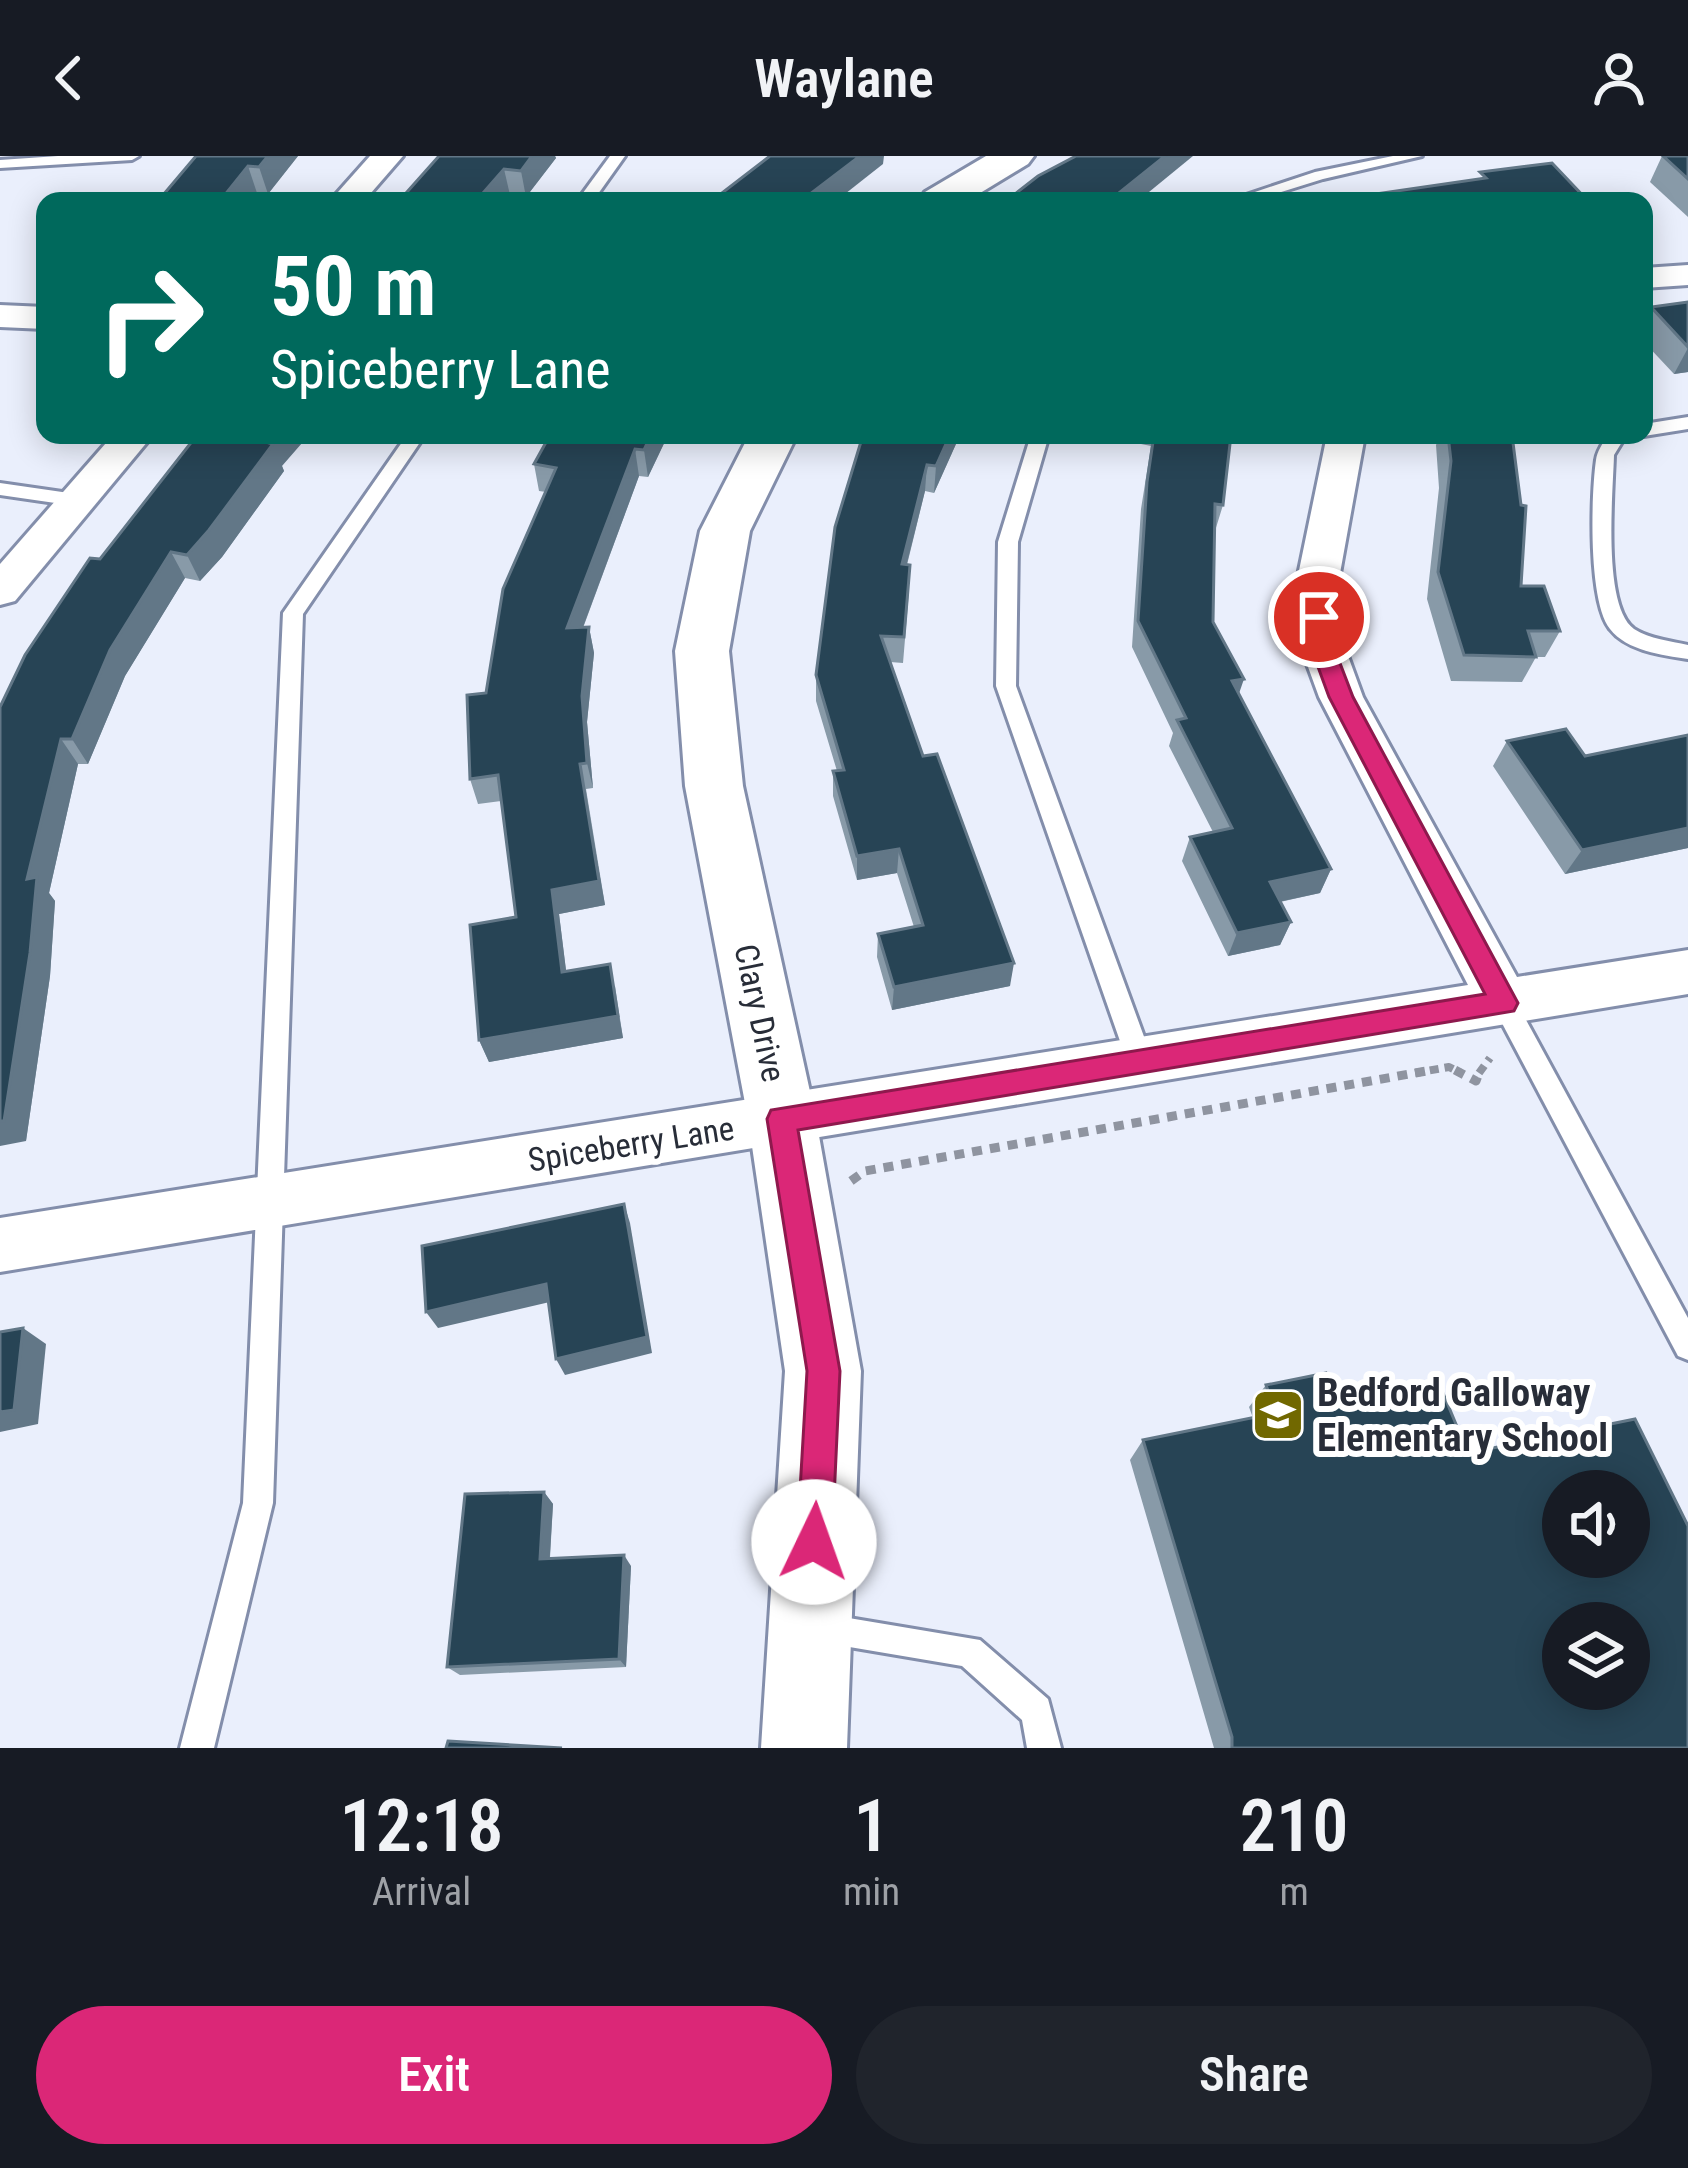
<!DOCTYPE html>
<html lang="en">
<head>
<meta charset="utf-8">
<style>
  :root { --surface:#171b24; --page:#20242c; --text:#f1f3f6; --muted:#9ea1a6; --accent:#db2777 }
  body { margin:0; font-family:"Roboto Condensed",sans-serif; background:var(--page); color:var(--text); height:100vh; display:flex; flex-direction:column; font-size:45px; white-space:nowrap }
  * { box-sizing:border-box; margin:0 }
  p { font-size:39px; color:var(--muted) }
  .icon { flex:none; width:66px; height:66px; fill:none; stroke:currentColor; stroke-width:2; stroke-linecap:round; stroke-linejoin:round }
  .map { position:relative; height:1592px; overflow:hidden }
  .side { display:flex; flex-direction:column; background:var(--surface); flex:1 }
  .side>* { flex:none }
  .guide { position:absolute; left:36px; top:36px; width:1617px; height:252px; border-radius:24px; box-shadow:0 6px 30px #0003; background:#00695c; color:#fff; overflow:hidden }
  .fabs { position:absolute; left:1542px; top:1314px; display:grid; gap:24px }
  .fabs a { display:grid; place-items:center; width:108px; height:108px; border-radius:50%; background:var(--surface); box-shadow:0 6px 30px #0003; font-size:60px }
  .pin { position:absolute; display:grid; place-items:center; width:102px; height:102px; color:#fff; margin:-51px; border:6px solid #fff; border-radius:50%; box-shadow:0 3px 12px #0007 }
  .me { position:absolute; width:132px; margin:-66px; rotate:3deg; stroke-linejoin:round; filter:drop-shadow(0 0 9px #0008) }
  .turn { display:flex; align-items:center; gap:42px; height:252px; padding:0 36px; font-size:54px }
  .turn .icon { width:156px; height:156px; stroke-width:2.5 }
  .turn b { display:block; font-size:84px; line-height:102px }
  .eta { display:flex; justify-content:space-evenly; align-items:center; height:204px; text-align:center }
  .eta b { font-size:72px; font-weight:600; line-height:84px }
  .primary-button { display:flex; gap:24px; margin-top:auto; padding:24px 36px }
  .primary-button a { flex:1; height:138px; border-radius:72px; background:var(--accent); color:#fff; font-size:48px; font-weight:600; line-height:138px; text-align:center }
  .primary-button a+a { background:var(--page); color:var(--text) }
  header { display:flex; justify-content:space-between; align-items:center; height:156px; padding:0 36px; background:var(--surface); font-size:54px; font-weight:600 }
  .map>svg:first-child { display:block }
  .lines { fill:none; stroke-linecap:round; stroke-linejoin:round }
  .service-casing { stroke:#838eab; stroke-width:6 }
  .minor-casing { stroke:#838eab; stroke-width:6 }
  .tertiary-casing { stroke:#838eab; stroke-width:6 }
  .path-far1 { stroke:#8f94a0; stroke-width:8; stroke-dasharray:9 6; stroke-linecap:butt }
  .path { stroke:#8f94a0; stroke-width:9; stroke-dasharray:10 8; stroke-linecap:butt }
  .service { fill:#fff; fill-rule:evenodd }
  .minor { fill:#fff; fill-rule:evenodd }
  .tertiary { fill:#fff; fill-rule:evenodd }
  .wall { fill:#889aa8 }
  .shaded-wall { fill:#627787 }
  .building { fill:#274455; stroke:#627787; stroke-width:3; fill-rule:evenodd }
  .route { fill:#db2777; stroke:#8e194d; stroke-width:3 }
  .labels { text-anchor:middle; dominant-baseline:central; stroke-width:12; stroke-linejoin:round; paint-order:stroke }
  .street-label { font-size:33px; fill:#282d38; stroke:#fff }
  .near-poi-label { font-size:39px; font-weight:bold; fill:#282d38; stroke:#fff; text-anchor:start }
</style>
</head>
<body>
<header><svg class="icon" aria-label="back" viewBox="0 0 24 24"><path d="M15 5l-7 7 7 7"/></svg>Waylane<svg class="icon" aria-label="person" viewBox="0 0 24 24"><circle cx="12" cy="8" r="4"/><path d="M4 21q1-7 8-7t8 7"/></svg></header>
<div class="map">
<svg width="1688" height="1592" viewBox="0 0 1688 1592">
  <rect width="100%" height="100%" fill="#eaeffc"/>
  <g class="lines">
    <g class="service-casing">
      <g id="service">
        <polygon points="58,0 139,0 132,4 0,12 0,4"/>
        <polygon points="610,0 625,0 593,45 577,45"/>
        <polygon points="1393,0 1422,0 1323,23 1252,45 1228,45 1315,16"/>
        <polygon points="1688,261 1688,273 1644,280 1642,279 1644,268"/>
        <polygon points="407,279 425,279 303,458 273,1347 214,1592 180,1592 243,1347 283,457"/>
        <polygon points="1031,279 1049,279 1018,386 1016,530 1154,908 1150,916 1141,919 1132,916 1128,908 996,530 998,386"/>
        <path d="M 1608,279 L 1632,279 L 1622,286 L 1614,299 C 1613,337 1602,450 1634,473 C 1650,483 1670,485 1688,489 L 1688,503 C 1662,499 1627,495 1610,473 C 1588,446 1591,339 1596,304 C 1597,295 1603,287 1608,279 Z"/>
        <polygon points="0,327 76,338 85,344 76,350 0,339"/>
        <polygon points="1504,837 1513,840 1688,1162 1688,1204 1678,1200 1495,854 1492,847 1495,840"/>
        <polygon points="819,1457 980,1484 1048,1543 1061,1592 1027,1592 1022,1564 962,1510 808,1484 803,1473 808,1462"/>
      </g>
    </g>
    <g class="minor-casing">
      <g id="minor">
        <polygon points="370,0 403,0 364,45 330,45"/>
        <polygon points="1688,109 1688,129 1644,132 1644,112"/>
        <polygon points="0,149 45,151 45,173 0,171"/>
        <polygon points="113,279 153,279 15,445 0,449 0,408"/>
        <polygon points="1327,279 1365,279 1337,434 1344,489 1363,541 1517,821 1688,794 1688,838 0,1116 0,1062 1468,829 1319,541 1300,489 1295,434"/>
      </g>
    </g>
    <g class="tertiary-casing">
      <g id="tertiary">
        <polygon points="986,0 1034,0 1028,8 967,45 919,45 925,36"/>
        <polygon points="749,279 797,279 750,375 729,495 743,630 816,963 861,1215 847,1592 761,1592 785,1215 748,963 685,630 675,495 700,375"/>
      </g>
    </g>
    <g class="path-far1">
      <polyline points="1415,917 1449,911 1461,917"/>
      <polyline points="1479,917 1490,902"/>
    </g>
    <g class="path">
      <polyline points="1455,914 1476,925 1480,914"/>
      <polyline points="851,1025 865,1015 1432,914"/>
    </g>
    <use href="#service" class="service"/>
    <use href="#minor" class="minor"/>
    <use href="#tertiary" class="tertiary"/>
  </g>
  <g class="wall">
    <polygon points="196,0 298,0 268,38 257,37"/>
    <polygon points="439,0 555,0 556,2 526,41 510,39"/>
    <polygon points="1662,0 1688,0 1688,61 1650,26"/>
    <polygon points="1688,146 1688,216 1674,218 1644,186 1644,164 1651,151"/>
    <polygon points="668,279 648,321 639,320 583,472 589,471 594,497 587,566 593,632 586,633 605,749 559,758 566,815 615,830 623,882 489,906 479,884 516,761 501,645 478,648 470,623 486,537 546,336 539,335 534,308"/>
    <polygon points="863,279 960,279 934,337 925,335 907,409 909,435 903,507 890,506 923,600 1010,830 892,854 877,801 878,778 914,771 897,717 857,724 833,640 833,615 837,615 816,545 816,519"/>
    <polygon points="1137,279 1231,279 1223,349 1215,375 1213,466 1239,537 1331,713 1320,737 1280,746 1291,766 1280,789 1228,800 1182,705 1190,681 1213,676 1169,590 1173,577 1132,491 1141,353 1151,290 1136,287"/>
    <polygon points="1440,279 1560,279 1557,285 1512,279 1521,430 1560,475 1545,501 1536,501 1522,526 1451,525 1427,443 1439,332 1436,289"/>
    <polygon points="282,310 284,315 222,401 200,425 185,422 125,520 88,608 78,608 49,737 55,745 50,820 26,985 0,551 100,403"/>
    <polygon points="1688,579 1688,692 1565,718 1493,610 1507,585 1585,600"/>
    <polygon points="1266,1229 1336,1245 1468,1297 1688,1592 1214,1592 1130,1304 1143,1284 1253,1262 1249,1251"/>
    <polygon points="544,1336 553,1348 550,1402 631,1410 626,1511 460,1519 447,1511"/>
  </g>
  <g class="shaded-wall">
    <polygon points="268,0 298,0 268,38 259,11"/>
    <polygon points="532,0 555,0 556,2 526,41 521,15"/>
    <polygon points="860,0 884,0 883,8 836,45 801,45"/>
    <polygon points="1165,0 1193,0 1138,45 1109,45"/>
    <polygon points="248,10 257,37 250,45 220,45"/>
    <polygon points="504,13 510,39 504,45 476,45"/>
    <polygon points="1688,192 1688,216 1674,218"/>
    <polygon points="276,279 309,279 282,310 284,315 222,401 200,425 187,399"/>
    <polygon points="651,279 668,279 648,321 644,294"/>
    <polygon points="950,279 960,279 934,337 936,310"/>
    <polygon points="635,293 639,320 573,498 567,472"/>
    <polygon points="927,309 925,335 900,435 902,408"/>
    <polygon points="171,396 185,422 125,520 88,608 72,583 110,494"/>
    <polygon points="589,471 594,497 587,566 593,632 587,607 582,540"/>
    <polygon points="1244,523 1235,549 1232,525"/>
    <polygon points="61,583 78,608 49,737 55,745 50,820 26,985 0,990 0,965 27,723"/>
    <polygon points="580,608 605,749 559,758 569,838 562,816 552,734"/>
    <polygon points="1688,672 1688,692 1565,718 1582,694"/>
    <polygon points="899,693 897,717 857,724 857,700"/>
    <polygon points="1331,713 1320,737 1260,750 1270,726"/>
    <polygon points="1291,766 1280,789 1228,800 1237,777"/>
    <polygon points="1014,807 1010,830 892,854 894,831"/>
    <polygon points="610,808 623,882 489,906 479,884"/>
    <polygon points="624,1048 630,1067 652,1197 565,1219 556,1203"/>
    <polygon points="546,1128 554,1145 438,1172 426,1156"/>
    <polygon points="23,1172 46,1188 38,1268 0,1276 0,1256"/>
    <polygon points="544,1336 553,1348 549,1413 540,1403"/>
    <polygon points="624,1399 631,1410 626,1511 619,1503"/>
  </g>
  <g class="building">
    <polygon points="196,0 268,0 259,11 248,10 220,45 158,45"/>
    <polygon points="439,0 532,0 521,15 504,13 476,45 399,45"/>
    <polygon points="770,0 860,0 801,45 731,45 718,40"/>
    <polygon points="1076,0 1165,0 1109,45 1006,45 1038,20"/>
    <polygon points="1663,0 1688,0 1688,23"/>
    <polygon points="1552,7 1588,45 1506,45 1504,42 1497,45 1355,45 1376,38 1486,22 1480,16"/>
    <polygon points="1688,146 1688,191 1651,151"/>
    <polygon points="197,279 276,279 269,287 273,288 209,374 187,399 171,396 110,494 72,583 61,583 27,723 37,721 30,797 4,965 0,965 0,551 25,499 90,402 100,403"/>
    <polygon points="550,279 651,279 644,294 635,293 567,472 589,471 582,540 587,607 580,608 599,725 552,734 562,816 610,808 618,860 479,884 470,769 516,761 498,619 470,623 467,539 486,537 503,433 556,312 534,308"/>
    <polygon points="863,279 950,279 936,310 927,309 902,408 910,409 904,481 881,480 923,600 937,598 1014,807 894,831 878,778 923,769 899,693 857,700 833,615 844,614 816,519 835,371"/>
    <polygon points="1154,279 1231,279 1223,349 1215,348 1213,466 1244,523 1232,525 1331,713 1270,726 1291,766 1237,777 1190,681 1232,672 1177,564 1186,562 1138,465 1147,326"/>
    <polygon points="1448,279 1512,279 1521,349 1526,350 1521,430 1544,430 1560,475 1528,475 1536,501 1464,499 1438,416 1451,305"/>
    <polygon points="1566,573 1585,600 1688,579 1688,672 1582,694 1507,585"/>
    <polygon points="624,1048 647,1181 556,1203 546,1128 426,1156 422,1090"/>
    <polygon points="23,1172 14,1254 0,1256 0,1176"/>
    <path d="M 1326,1217 L 1336,1245 L 1438,1225 L 1468,1297 L 1635,1263 L 1688,1370 L 1688,1592 L 1232,1592 L 1232,1581 L 1143,1284 L 1276,1257 L 1266,1229 ZM 1563,1335 L 1629,1335 L 1629,1401 L 1563,1401 ZM 1563,1467 L 1629,1467 L 1629,1533 L 1563,1533 Z"/>
    <polygon points="544,1336 540,1403 624,1399 619,1503 447,1511 465,1338"/>
    <polygon points="448,1585 562,1592 446,1592"/>
  </g>
  <polygon class="route" points="1319,453 1330,461 1333,489 1353,541 1518,847 1514,855 798,974 840,1215 832,1386 827,1398 814,1403 802,1398 797,1386 807,1215 767,963 771,954 1485,838 1329,541 1310,489 1307,461"/>
  <defs>
    <g id="school-square" transform="scale(2.7)"><rect x="-9" y="-9" width="18" height="18" rx="4" fill="#716800" stroke="#fff"/><path d="M0-5L7-2L0 1L-7-2ZM-4 1L0 2.5L4 1V4Q0 6-4 4Z" fill="#fff"/></g>
  </defs>
  <g fill-rule="evenodd">
    <use href="#school-square" x="1278" y="1259"/>
  </g>
  <g class="labels">
    <g class="street-label">
      <text transform="translate(760 857) rotate(78)">Clary Drive</text>
      <text transform="translate(631 988) rotate(-9)">Spiceberry Lane</text>
    </g>
    <g class="near-poi-label">
      <text x="1317" y="1237">Bedford Galloway<tspan x="1317" dy="45">Elementary School</tspan></text>
    </g>
  </g>
</svg>
<div class="fabs">
<a><svg class="icon" aria-label="sound" viewBox="0 0 24 24"><path d="M4 9h4l5-4v14l-5-4H4zM17 9q2 3 0 6"/></svg></a>
<a><svg class="icon" aria-label="layers" viewBox="0 0 24 24"><path d="M12 4l9 5-9 5-9-5zM3 14l9 5 9-5"/></svg></a>
</div>
<div class="pin" style="left:1319px;top:461px;background:#d93025"><svg class="icon" aria-label="arrive" viewBox="0 0 24 24"><path d="M6 21V4h12l-3 4 3 4H6"/></svg></div>
<svg class="me" style="left:814px;top:1386px" viewBox="-20 -20 40 40"><circle r="19" fill="#fff"/><path d="M0-13L10 11 0 6-10 11z" fill="#db2777"/></svg>
<div class="guide">
<div class="turn"><svg class="icon" aria-label="right" viewBox="0 0 24 24"><path d="M7 20v-9h11M14 6l5 5-5 5"/></svg><div><b>50 m</b>Spiceberry Lane</div></div>
</div>
</div>
<section class="side">
<div class="eta">
<div><b>12:18</b><p>Arrival</p></div>
<div><b>1</b><p>min</p></div>
<div><b>210</b><p>m</p></div>
</div>
<div class="primary-button"><a>Exit</a><a>Share</a></div>
</section>
</body>
</html>
